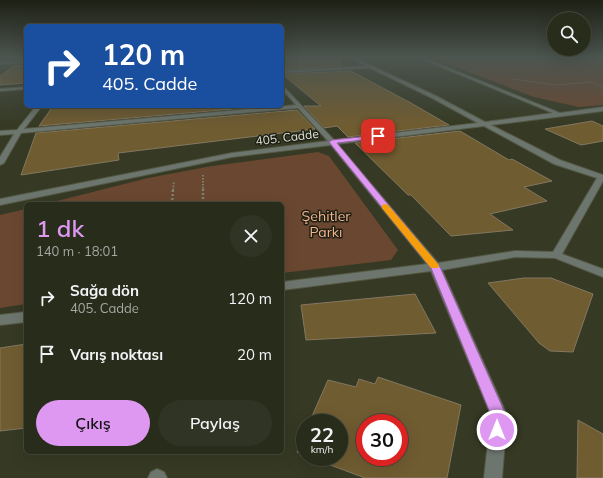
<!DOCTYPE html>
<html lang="tr">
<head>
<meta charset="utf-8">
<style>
  :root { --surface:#282c1b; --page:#303424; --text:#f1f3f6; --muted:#a5a7a3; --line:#44483a; --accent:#df98f2 }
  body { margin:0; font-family:Mulish,sans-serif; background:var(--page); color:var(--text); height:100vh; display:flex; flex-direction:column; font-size:15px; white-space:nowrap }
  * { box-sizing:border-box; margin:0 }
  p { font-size:13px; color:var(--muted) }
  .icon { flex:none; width:22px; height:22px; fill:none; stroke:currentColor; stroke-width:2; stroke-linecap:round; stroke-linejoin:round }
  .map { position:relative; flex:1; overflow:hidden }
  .details { position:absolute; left:24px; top:202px; width:260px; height:252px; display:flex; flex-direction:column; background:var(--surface); border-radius:6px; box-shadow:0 4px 16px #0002,0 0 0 1px var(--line) }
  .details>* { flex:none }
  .top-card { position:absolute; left:24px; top:24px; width:260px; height:84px; border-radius:6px; box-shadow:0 4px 16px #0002,0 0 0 1px var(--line); background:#1a4fa0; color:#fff; overflow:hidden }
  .buttons { position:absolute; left:547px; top:12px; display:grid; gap:8px }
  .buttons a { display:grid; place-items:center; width:44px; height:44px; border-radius:50%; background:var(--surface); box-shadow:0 4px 16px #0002,0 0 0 1px var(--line); font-size:20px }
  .speed { position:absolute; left:296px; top:414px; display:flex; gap:8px; font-size:20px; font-weight:700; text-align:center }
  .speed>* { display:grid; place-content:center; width:52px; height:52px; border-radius:50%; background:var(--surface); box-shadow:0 4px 16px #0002,0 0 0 1px var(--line); line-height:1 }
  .speed small { font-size:10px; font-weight:400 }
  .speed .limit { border:6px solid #d22; background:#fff; color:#111 }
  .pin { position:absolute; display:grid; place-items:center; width:34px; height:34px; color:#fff; margin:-17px; border-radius:8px; box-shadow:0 2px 6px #0006 }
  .me { position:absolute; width:44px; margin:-22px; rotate:0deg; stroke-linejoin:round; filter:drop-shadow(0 0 3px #0008) }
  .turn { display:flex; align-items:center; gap:14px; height:84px; padding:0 12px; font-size:18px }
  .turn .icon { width:52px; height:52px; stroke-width:2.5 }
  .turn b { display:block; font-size:28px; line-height:34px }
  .round { display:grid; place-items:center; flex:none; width:42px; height:42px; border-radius:21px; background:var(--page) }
  .summary { display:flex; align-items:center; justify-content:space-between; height:68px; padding:0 12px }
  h1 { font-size:24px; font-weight:600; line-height:30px; color:var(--accent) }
  .cta { display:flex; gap:8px; margin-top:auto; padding:8px 12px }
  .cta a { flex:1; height:46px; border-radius:24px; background:var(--accent); color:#111; font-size:16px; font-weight:600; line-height:46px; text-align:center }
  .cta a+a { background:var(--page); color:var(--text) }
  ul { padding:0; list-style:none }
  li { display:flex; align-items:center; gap:12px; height:56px; padding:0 12px }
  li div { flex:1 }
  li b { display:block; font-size:15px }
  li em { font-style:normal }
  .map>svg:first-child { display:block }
  .green { fill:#6a4730 }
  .building { fill:#705c31; stroke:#837760; fill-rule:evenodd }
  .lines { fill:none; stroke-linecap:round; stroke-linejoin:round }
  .minor-casing { stroke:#545844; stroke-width:2 }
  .path-far2 { stroke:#7d816e; stroke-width:1; stroke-dasharray:1 1; stroke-linecap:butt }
  .path-far1 { stroke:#7d816e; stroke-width:2; stroke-dasharray:1.5 1.5; stroke-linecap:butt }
  .path { stroke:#7d816e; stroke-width:2.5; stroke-dasharray:2 2; stroke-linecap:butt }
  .minor { fill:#6d766e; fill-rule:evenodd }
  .route { fill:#df98f2; stroke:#91639d }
  .slow { fill:#f59e0b }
  .labels { text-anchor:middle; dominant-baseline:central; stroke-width:3; stroke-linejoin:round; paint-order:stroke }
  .far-street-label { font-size:12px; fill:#dfe2d4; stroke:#1e2016 }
  .park-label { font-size:14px; fill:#f6b48a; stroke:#1e2016 }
</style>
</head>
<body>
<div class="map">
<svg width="603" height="478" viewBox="0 0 603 478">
  <rect width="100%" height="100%" fill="#363a24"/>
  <g class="green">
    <polygon points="432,58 603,58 603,105 579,107 534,97"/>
    <polygon points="318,152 329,156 398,250 391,260 282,273 282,204 45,204 148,178 212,166"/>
    <polygon points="26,209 26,304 0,308 0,215"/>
  </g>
  <g class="building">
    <polygon points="301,58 343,58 340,64 343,66 282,70 282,66"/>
    <polygon points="26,65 26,83 0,85 0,76 14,66"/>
    <polygon points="351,71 411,103 449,125 348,137 337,126 324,128 304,106 321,106 282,74"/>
    <polygon points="53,106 268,106 39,126"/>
    <polygon points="297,110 315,129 118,153 119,160 21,175 36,133"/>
    <polygon points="592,121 603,126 603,141 581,145 545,129"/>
    <polygon points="460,131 509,160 512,159 552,181 524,187 547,201 490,214 513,230 451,236 411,195 408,195 355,143"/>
    <polygon points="524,278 551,278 593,294 573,352 550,351 539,343 488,283"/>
    <polygon points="415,294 436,333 306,340 301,305"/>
    <polygon points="26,344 26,428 0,431 0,348"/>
    <path d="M 378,377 L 461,405 L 447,478 L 365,478 L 309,457 L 339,457 L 339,423 L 309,423 L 328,380 L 356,387 L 359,379 L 375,384 ZM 365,423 L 399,423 L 399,457 L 365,457 Z"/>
    <polygon points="578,420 603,434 603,478 577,478"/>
    <polygon points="305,433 305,455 297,452"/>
  </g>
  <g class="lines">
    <g class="minor-casing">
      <g id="minor">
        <path d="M 350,58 L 355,58 L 436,96 L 485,122 L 553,113 L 419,58 L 424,58 L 560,113 L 603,107 L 603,111 L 491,125 L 560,160 L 603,175 L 603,181 L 562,254 L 603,269 L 603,277 L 555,258 L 515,257 L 442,270 L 507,415 L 502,478 L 484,478 L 491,415 L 431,271 L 282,290 L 282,282 L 427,264 L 331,145 L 232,157 L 0,205 L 0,199 L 232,153 L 328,141 L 298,108 L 21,133 L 4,163 L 0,165 L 0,157 L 14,134 L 0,135 L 0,131 L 17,130 L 36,106 L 42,106 L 24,129 L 296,105 L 282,89 L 282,85 L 334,140 L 478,123 L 432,98 L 370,68 L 282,73 L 282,71 L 366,66 ZM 484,126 L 554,164 L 597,178 L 553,252 L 515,251 L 438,263 L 337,144 Z"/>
        <polygon points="26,61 26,63 0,64 0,62"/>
        <polygon points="26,87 26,89 0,91 0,89"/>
        <polygon points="26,312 26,322 0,325 0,315"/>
        <polygon points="157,469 164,472 167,478 148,478 151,472"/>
      </g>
    </g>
    <g class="path-far2">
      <polyline points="467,62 485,60 487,58"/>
      <polyline points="513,79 557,85 592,82 603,87"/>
    </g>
    <g class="path-far1">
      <polyline points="203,175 203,190"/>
      <polyline points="173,190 174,181"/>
    </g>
    <g class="path">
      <polyline points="203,189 203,204"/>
      <polyline points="172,204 173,189"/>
    </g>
    <use href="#minor" class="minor"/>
  </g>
  <linearGradient id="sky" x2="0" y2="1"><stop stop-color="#1e2014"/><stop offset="0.46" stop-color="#4c5550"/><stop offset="1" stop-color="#4c5550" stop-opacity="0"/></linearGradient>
  <rect width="603" height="125" fill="url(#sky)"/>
  <polygon class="route" points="378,135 380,135 380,138 337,143 440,267 506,415 505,430 502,436 497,438 492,436 490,430 491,415 431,268 329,142 332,140"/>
  <polygon class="slow" points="385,204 388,205 438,264 439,266 438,268 431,268 382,208 382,205"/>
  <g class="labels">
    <g class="far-street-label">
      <text transform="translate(287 137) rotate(-7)">405. Cadde</text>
    </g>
    <g class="park-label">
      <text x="326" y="216">Şehitler<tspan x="326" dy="16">Parkı</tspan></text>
    </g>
  </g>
</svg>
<div class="buttons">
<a><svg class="icon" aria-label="search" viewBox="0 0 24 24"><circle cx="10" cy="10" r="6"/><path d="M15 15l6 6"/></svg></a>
</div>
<div class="speed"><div>22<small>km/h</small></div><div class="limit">30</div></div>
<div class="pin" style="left:378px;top:136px;background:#d93025"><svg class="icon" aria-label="arrive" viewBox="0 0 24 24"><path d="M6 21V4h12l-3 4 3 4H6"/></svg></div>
<svg class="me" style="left:497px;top:430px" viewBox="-20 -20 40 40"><circle r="17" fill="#df98f2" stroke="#fff" stroke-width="3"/><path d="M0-11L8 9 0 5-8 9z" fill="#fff"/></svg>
<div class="top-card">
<div class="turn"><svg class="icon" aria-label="right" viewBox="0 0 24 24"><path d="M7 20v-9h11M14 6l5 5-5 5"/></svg><div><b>120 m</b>405. Cadde</div></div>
</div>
<section class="details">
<div class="summary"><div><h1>1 dk</h1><p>140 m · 18:01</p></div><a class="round"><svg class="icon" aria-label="close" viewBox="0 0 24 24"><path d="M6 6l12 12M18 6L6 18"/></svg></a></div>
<ul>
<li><svg class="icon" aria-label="right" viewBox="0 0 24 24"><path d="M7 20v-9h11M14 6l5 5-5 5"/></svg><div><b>Sağa dön</b><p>405. Cadde</p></div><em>120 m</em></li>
<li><svg class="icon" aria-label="arrive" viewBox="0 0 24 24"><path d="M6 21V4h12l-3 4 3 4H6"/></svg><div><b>Varış noktası</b></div><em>20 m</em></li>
</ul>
<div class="cta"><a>Çıkış</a><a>Paylaş</a></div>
</section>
</div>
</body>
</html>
